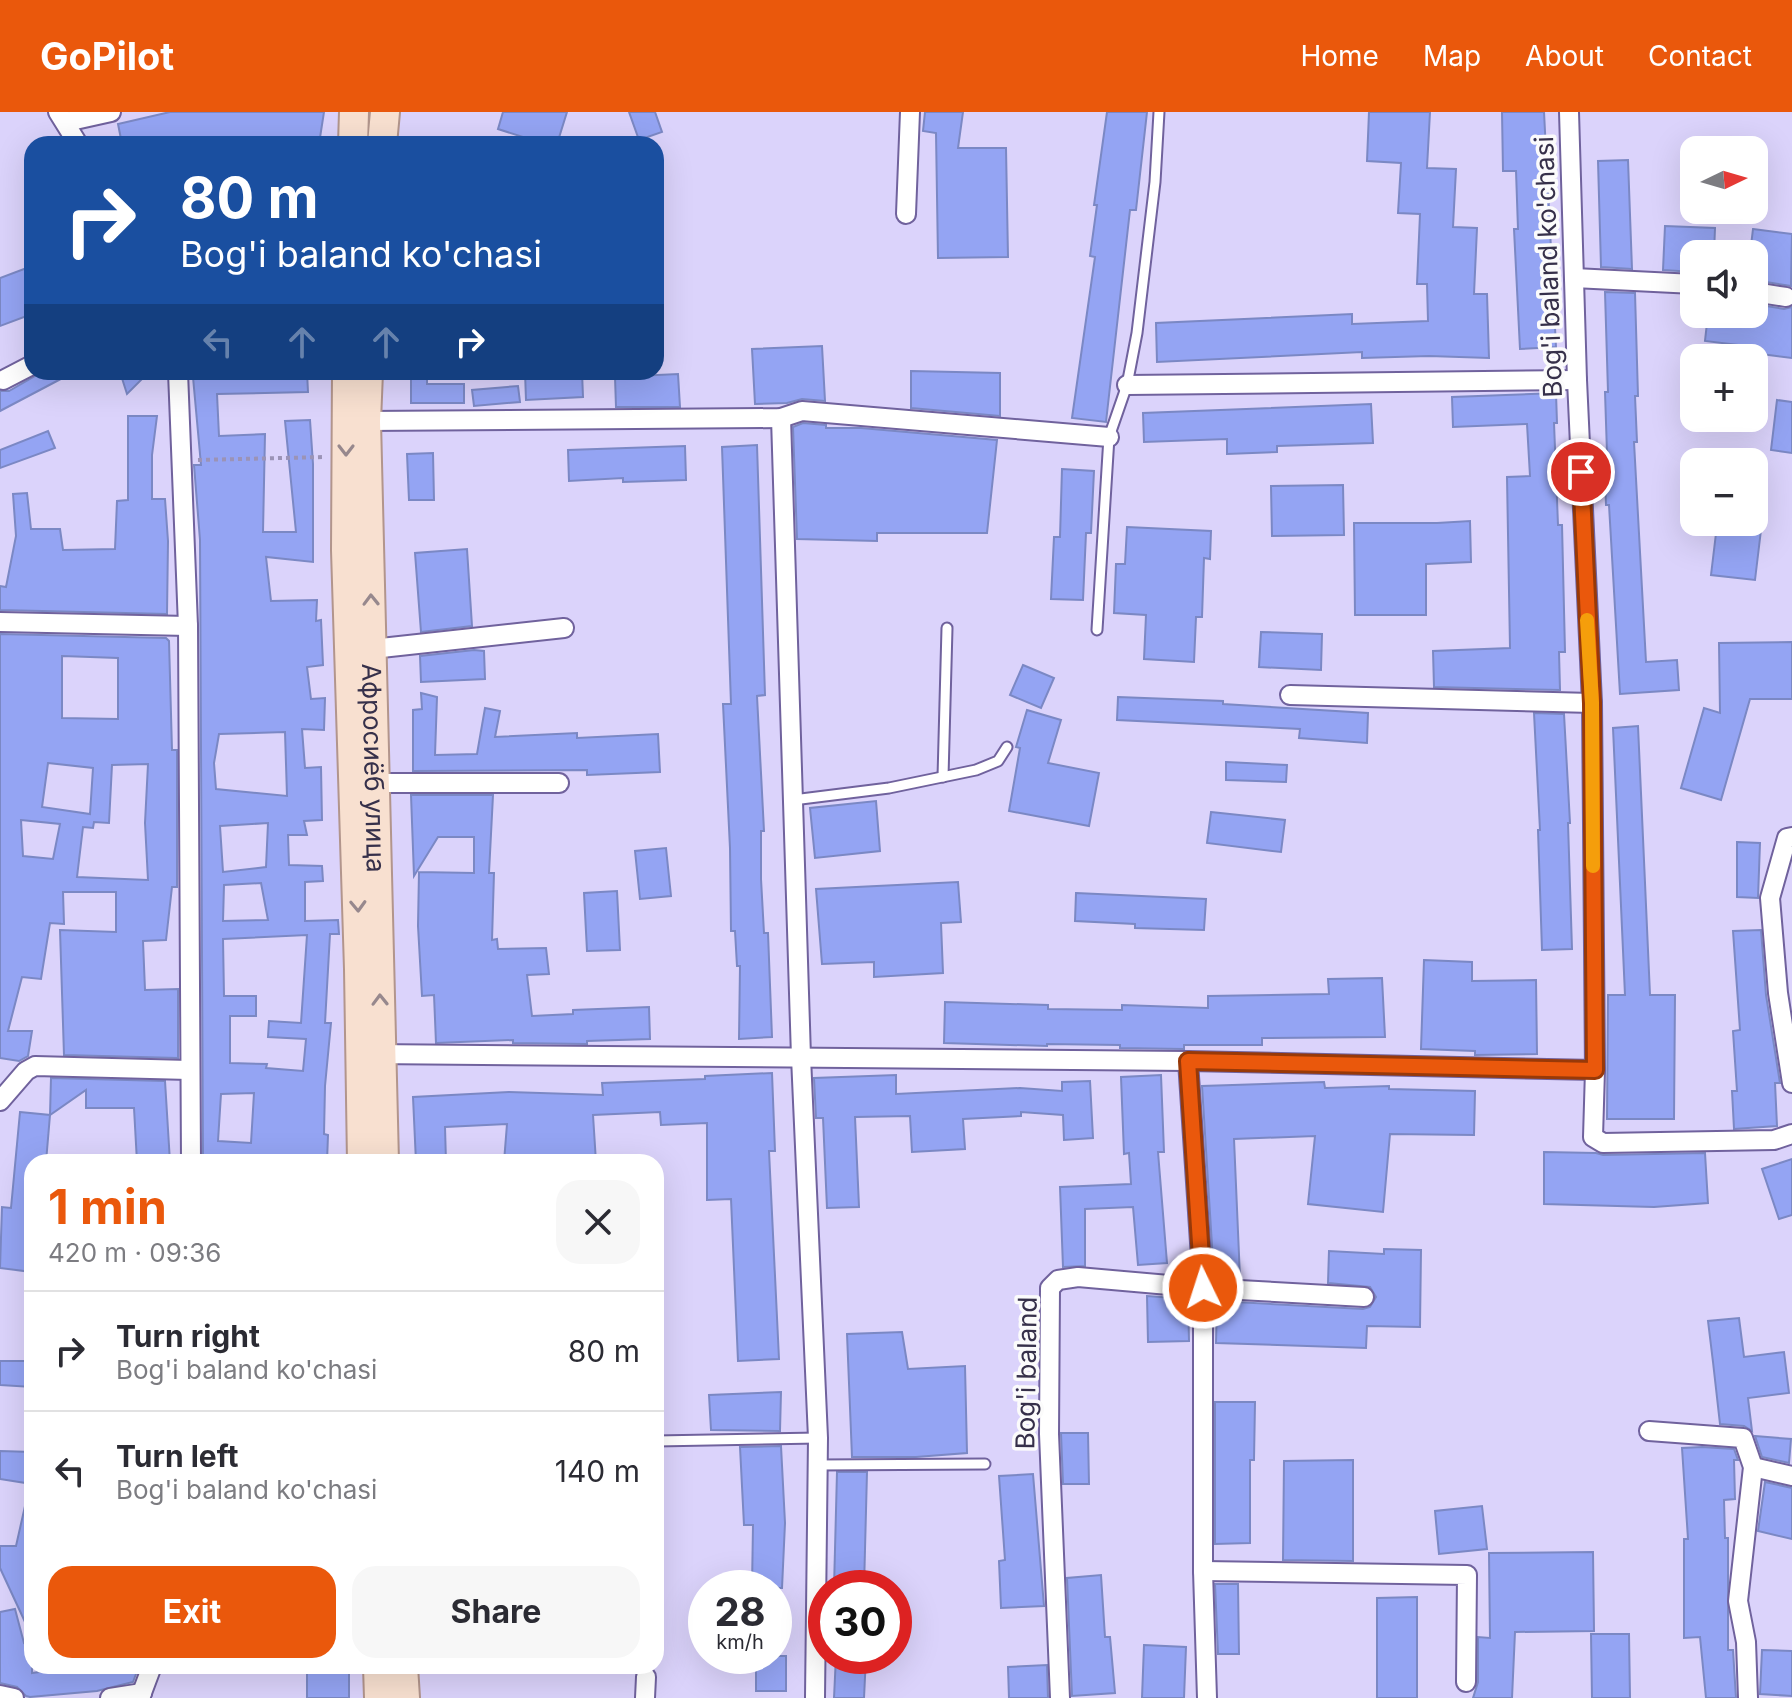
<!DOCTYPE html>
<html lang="en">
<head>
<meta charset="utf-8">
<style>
  :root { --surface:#fff; --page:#f7f7f7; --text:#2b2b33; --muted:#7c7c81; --line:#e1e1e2; --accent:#ea580c }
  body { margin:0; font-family:Inter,sans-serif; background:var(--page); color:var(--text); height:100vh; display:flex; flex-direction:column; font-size:30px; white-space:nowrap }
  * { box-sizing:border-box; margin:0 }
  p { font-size:26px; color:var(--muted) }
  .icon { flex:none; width:44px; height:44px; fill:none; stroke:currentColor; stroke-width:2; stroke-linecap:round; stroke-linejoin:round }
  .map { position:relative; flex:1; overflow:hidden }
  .details { position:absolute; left:24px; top:1042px; width:640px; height:520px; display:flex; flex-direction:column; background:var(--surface); border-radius:24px; box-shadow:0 8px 32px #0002 }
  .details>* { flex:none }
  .top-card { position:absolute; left:24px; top:24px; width:640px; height:244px; border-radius:24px; box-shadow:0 8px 32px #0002; background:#1a4fa0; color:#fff; overflow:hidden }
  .needle { width:52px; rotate:85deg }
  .tools { position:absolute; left:1680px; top:24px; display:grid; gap:16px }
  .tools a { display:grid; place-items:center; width:88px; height:88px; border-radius:16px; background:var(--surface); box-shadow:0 8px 32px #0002; font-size:40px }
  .speed { position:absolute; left:688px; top:1458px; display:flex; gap:16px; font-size:40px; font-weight:700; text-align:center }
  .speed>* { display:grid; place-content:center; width:104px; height:104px; border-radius:50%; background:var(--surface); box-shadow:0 8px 32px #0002; line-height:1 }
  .speed small { font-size:20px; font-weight:400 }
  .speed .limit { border:12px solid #d22; background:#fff; color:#111 }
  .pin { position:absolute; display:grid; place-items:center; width:68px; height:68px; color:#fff; margin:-34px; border:4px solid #fff; border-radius:50%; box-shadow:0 2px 8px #0007 }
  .me { position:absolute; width:88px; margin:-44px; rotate:356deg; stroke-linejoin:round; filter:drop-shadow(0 0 6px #0008) }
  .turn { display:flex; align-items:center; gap:28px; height:168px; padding:0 24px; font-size:36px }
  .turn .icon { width:104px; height:104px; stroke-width:2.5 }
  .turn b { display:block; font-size:56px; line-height:68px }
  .lanes { display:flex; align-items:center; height:76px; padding:0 24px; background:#0003; justify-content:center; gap:40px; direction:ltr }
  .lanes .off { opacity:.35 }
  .round { display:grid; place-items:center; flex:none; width:84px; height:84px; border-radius:24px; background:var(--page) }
  .headline { display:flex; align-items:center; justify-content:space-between; height:136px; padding:0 24px }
  h1 { font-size:48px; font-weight:700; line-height:60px; color:var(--accent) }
  .button { display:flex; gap:16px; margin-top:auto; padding:16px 24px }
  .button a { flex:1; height:92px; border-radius:24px; background:var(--accent); color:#fff; font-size:32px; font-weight:700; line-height:92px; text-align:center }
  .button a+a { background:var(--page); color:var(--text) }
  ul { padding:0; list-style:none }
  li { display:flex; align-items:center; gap:24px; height:120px; padding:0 24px; border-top:2px solid var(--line) }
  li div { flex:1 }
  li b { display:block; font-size:30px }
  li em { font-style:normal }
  header { display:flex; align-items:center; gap:48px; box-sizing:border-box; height:112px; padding:0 40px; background:var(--accent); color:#fff }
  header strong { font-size:38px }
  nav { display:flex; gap:44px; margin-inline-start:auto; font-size:28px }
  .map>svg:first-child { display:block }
  .building { fill:#94a4f3; stroke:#7b88c4; stroke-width:2; fill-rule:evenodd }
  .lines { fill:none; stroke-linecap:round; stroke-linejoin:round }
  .lane-casing { stroke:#70629d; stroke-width:13 }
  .street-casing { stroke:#70629d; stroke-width:22 }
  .primary-casing { stroke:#b2958c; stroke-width:32 }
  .path { stroke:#9b93b6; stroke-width:4; stroke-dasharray:4 4; stroke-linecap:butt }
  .lane { stroke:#fff; stroke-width:9 }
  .street { stroke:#fff; stroke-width:18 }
  .primary { stroke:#f8e0d0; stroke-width:28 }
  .oneway { stroke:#97888d }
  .route-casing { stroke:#983908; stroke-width:20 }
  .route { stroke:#ea580c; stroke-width:14 }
  .slow { stroke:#f59e0b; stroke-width:14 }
  .labels { text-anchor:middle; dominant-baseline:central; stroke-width:7; stroke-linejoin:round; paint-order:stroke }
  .street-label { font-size:26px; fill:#36304a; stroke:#fbfbfb }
</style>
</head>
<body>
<header>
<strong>GoPilot</strong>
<nav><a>Home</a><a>Map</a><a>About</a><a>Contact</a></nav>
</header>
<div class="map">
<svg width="1792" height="1586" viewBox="0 0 1792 1586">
  <rect width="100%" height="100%" fill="#dbd3fb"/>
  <g class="building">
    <polygon points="170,0 324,0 319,32 122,32 118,12"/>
    <polygon points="503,0 567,0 557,32 545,32 498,17"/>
    <polygon points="629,0 655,0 662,20 639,28"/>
    <polygon points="925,0 963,0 958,36 1006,36 1008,145 938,146 936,21 923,19"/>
    <polygon points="1107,0 1147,0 1136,98 1130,98 1106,310 1072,306 1095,145 1090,144 1097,93 1094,93"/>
    <polygon points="1369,0 1430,0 1427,56 1456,57 1453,115 1477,116 1474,182 1487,182 1489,246 1429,244 1362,246 1362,240 1157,250 1156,211 1352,202 1352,212 1428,209 1427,172 1417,172 1420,102 1398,101 1401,51 1367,49"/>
    <polygon points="1502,0 1544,0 1556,235 1520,237 1514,117 1518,117 1516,59 1503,59"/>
    <polygon points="1628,48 1632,157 1601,155 1598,49"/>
    <polygon points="1665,114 1715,116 1714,142 1694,142 1694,160 1663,158"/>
    <polygon points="1753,117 1792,122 1791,174 1754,168 1754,142 1750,142"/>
    <polygon points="32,154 32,202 0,214 0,166"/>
    <polygon points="1605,180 1635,181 1638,284 1635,284 1637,330 1634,330 1646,550 1677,548 1679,578 1620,582 1609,393 1606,393 1604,341 1607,341 1605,280 1608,280"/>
    <polygon points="1754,192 1784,197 1792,195 1792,246 1754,241 1754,235 1705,229 1708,202 1754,202"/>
    <polygon points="822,234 825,289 802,287 787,291 755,292 752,237"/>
    <polygon points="911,259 1000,261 1000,304 911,296"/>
    <polygon points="42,260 74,260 0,299 0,279 9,279"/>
    <polygon points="120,260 149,260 127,282"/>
    <path d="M 230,260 L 307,260 L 308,280 L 217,282 L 219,324 L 265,322 L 263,420 L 296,420 L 285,309 L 310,308 L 313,352 L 313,450 L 266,445 L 271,489 L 317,488 L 316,509 L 321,508 L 323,553 L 307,555 L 311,587 L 325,586 L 324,618 L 302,617 L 305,656 L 321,655 L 322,708 L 304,709 L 307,723 L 288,723 L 289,753 L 322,754 L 323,769 L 305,770 L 305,809 L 338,808 L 339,822 L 330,822 L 325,911 L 331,911 L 325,974 L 324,1022 L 328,1023 L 327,1050 L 203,1050 L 200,428 L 194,353 L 201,353 L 193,265 ZM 285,620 L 287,684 L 216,677 L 214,651 L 219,622 ZM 268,711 L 266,755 L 223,760 L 220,714 ZM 261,771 L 268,808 L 223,809 L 224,773 ZM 307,823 L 301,911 L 269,909 L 268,925 L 306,927 L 303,959 L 266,956 L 267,952 L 230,951 L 230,904 L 256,904 L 256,884 L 224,884 L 223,827 ZM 254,981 L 251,1031 L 218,1029 L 221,982 Z"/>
    <polygon points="411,260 427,260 427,272 464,272 464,291 411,291"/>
    <polygon points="525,260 582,260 583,285 526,288"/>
    <polygon points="678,262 680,295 616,295 615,265"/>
    <polygon points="518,274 520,290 474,294 472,278"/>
    <polygon points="1556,281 1557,311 1554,311 1558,413 1562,413 1565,540 1559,540 1560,578 1434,575 1433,539 1510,536 1507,365 1530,364 1527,312 1453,315 1452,285"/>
    <polygon points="1777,288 1792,290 1792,341 1771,338"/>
    <polygon points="1371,292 1373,331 1277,334 1277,340 1227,342 1227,327 1144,330 1143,301"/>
    <polygon points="128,304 157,304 152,343 152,387 165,387 168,429 167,502 0,498 0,474 6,475 16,424 13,382 27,381 31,417 60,417 63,438 115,437 117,389 128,388"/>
    <polygon points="803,311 826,313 826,316 861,316 997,328 987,421 877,421 877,429 797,427 793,315"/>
    <polygon points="48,319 55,336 0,356 0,338"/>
    <polygon points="757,333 765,583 757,584 764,719 761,719 761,767 764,821 768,821 772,925 739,927 740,854 737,854 735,819 731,819 730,736 723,592 731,592 722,335"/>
    <polygon points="685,334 686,368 623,370 623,366 569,369 568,338"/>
    <polygon points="433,341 434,388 409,388 407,342"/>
    <polygon points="1062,357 1094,359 1091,421 1086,421 1083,488 1051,487 1054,425 1060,425"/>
    <polygon points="1343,373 1344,423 1272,424 1271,374"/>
    <polygon points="1470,409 1471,450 1426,452 1426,503 1355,503 1354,411 1437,411"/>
    <polygon points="1717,413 1761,418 1755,468 1711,463"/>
    <polygon points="1127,415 1211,419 1210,447 1204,446 1202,505 1196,505 1194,550 1144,547 1146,503 1114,501 1116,452 1125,452"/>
    <polygon points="467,437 472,514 421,520 415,441"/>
    <polygon points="1261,520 1322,522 1321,558 1259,555"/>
    <path d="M 0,522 L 166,526 L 169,529 L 172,638 L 177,638 L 177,775 L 172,775 L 166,828 L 143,829 L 145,878 L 178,877 L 178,946 L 64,943 L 60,818 L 116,820 L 116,780 L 63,780 L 64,812 L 50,811 L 41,867 L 22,865 L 8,919 L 32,919 L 28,944 L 19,949 L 0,946 ZM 62,544 L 118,546 L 118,607 L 62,606 ZM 48,651 L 93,656 L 90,702 L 42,695 ZM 148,652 L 145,711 L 148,768 L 77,765 L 83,715 L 93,716 L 94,710 L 109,711 L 112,653 ZM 21,708 L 60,712 L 53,747 L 23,744 Z"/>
    <polygon points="1792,530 1792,587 1750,587 1721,688 1681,676 1704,596 1720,601 1719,531"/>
    <polygon points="474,538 484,539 485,567 421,570 420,544"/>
    <polygon points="1023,553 1054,566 1041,596 1010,583"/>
    <polygon points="421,581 437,585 435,643 477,642 485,596 500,599 495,625 577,621 577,626 658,622 660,660 587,663 587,658 413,659 413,598 422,597"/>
    <polygon points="1118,585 1223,589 1223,592 1368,601 1367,631 1299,626 1300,617 1117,608"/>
    <polygon points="1027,598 1061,608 1048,651 1099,661 1089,714 1009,699 1020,636 1016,635"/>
    <polygon points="1534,601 1564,602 1570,711 1568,711 1572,837 1542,838 1538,718 1540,718"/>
    <polygon points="1638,614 1650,883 1675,883 1674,1007 1607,1007 1608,883 1625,883 1613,616"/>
    <polygon points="1226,650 1287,653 1286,670 1226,668"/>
    <polygon points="411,683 493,683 489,761 494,761 492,828 497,827 498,837 546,836 549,862 527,863 532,904 573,902 573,898 649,895 650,927 587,929 587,932 513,931 513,928 436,931 434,883 422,884 418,814 419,760 474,761 474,725 438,725 414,764"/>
    <polygon points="876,689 880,739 815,746 810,696"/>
    <polygon points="1211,700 1285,708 1281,740 1207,731"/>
    <polygon points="1737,730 1760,731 1758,786 1737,785"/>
    <polygon points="666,736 671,784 640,787 635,739"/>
    <polygon points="958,770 961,810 941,811 943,861 874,865 874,850 822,852 816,777"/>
    <polygon points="617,779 620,838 587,839 584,781"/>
    <polygon points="1076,781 1206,787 1204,818 1135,816 1135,812 1075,809"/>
    <polygon points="1761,818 1766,883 1780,971 1775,971 1777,1014 1734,1017 1732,979 1737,979 1733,919 1740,918 1733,819"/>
    <polygon points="1424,848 1472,850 1472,869 1536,868 1537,942 1475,943 1475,939 1421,937"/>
    <polygon points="1382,866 1385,925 1262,926 1262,933 1184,933 1184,937 1120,936 1120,933 1047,932 1047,934 944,931 945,890 1048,893 1048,897 1122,898 1122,893 1208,896 1208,884 1329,882 1328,867"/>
    <polygon points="772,961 775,1039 769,1039 779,1247 738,1249 731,1087 707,1088 707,1011 661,1013 660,1000 593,1003 596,1050 504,1050 507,1012 445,1015 446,1050 416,1050 413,985 509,980 603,983 602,971 705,967 705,964"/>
    <polygon points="896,963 896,982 1020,976 1062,979 1062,970 1090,969 1093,1026 1064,1028 1063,1003 1021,1000 1021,1004 963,1007 965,1037 912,1040 910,1004 855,1005 859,1095 827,1096 823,1006 816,1006 814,966"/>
    <polygon points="1161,963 1164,1040 1158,1040 1167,1151 1138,1153 1133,1095 1085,1097 1085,1154 1063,1155 1060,1075 1131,1072 1129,1041 1124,1042 1121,965"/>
    <polygon points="51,966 165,969 170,1050 137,1050 134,996 86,996 86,978 50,1003"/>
    <polygon points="1324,970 1325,976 1389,974 1389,977 1475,979 1474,1023 1390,1022 1383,1100 1308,1092 1315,1024 1234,1027 1240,1166 1214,1165 1202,974"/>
    <polygon points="20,1000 50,1003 46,1050 32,1050 32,1160 0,1156 2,1095 11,1096"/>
    <polygon points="1544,1040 1596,1041 1603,1043 1705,1041 1708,1091 1654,1095 1544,1092"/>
    <polygon points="1792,1047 1792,1103 1779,1107 1762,1057"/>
    <polygon points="1384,1137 1421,1138 1420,1215 1367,1214 1366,1236 1216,1231 1217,1189 1363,1197 1370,1195 1376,1185 1370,1175 1328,1171 1329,1139 1384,1142"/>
    <polygon points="1147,1184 1188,1187 1189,1229 1148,1230"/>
    <polygon points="1739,1206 1744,1245 1784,1240 1789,1281 1748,1286 1752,1319 1744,1314 1720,1312 1713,1250 1708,1209"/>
    <polygon points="902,1220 908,1257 965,1254 967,1341 916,1345 852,1345 847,1222"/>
    <polygon points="0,1249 32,1249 32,1275 0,1273"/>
    <polygon points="781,1280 780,1319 711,1318 709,1283"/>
    <polygon points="1215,1290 1255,1290 1254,1348 1250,1348 1250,1431 1215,1432"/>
    <polygon points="1061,1321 1088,1321 1089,1372 1063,1372"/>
    <polygon points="1755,1324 1791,1327 1789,1351 1762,1345"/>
    <polygon points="781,1334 785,1411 782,1476 752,1476 753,1413 744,1413 740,1335"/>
    <polygon points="1702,1335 1734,1337 1738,1348 1734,1348 1735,1387 1724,1388 1725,1426 1728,1426 1728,1538 1733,1538 1736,1586 1706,1586 1700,1525 1684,1526 1684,1427 1688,1427 1682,1336"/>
    <polygon points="0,1339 32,1340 32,1372 0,1367"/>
    <polygon points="1353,1348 1353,1449 1283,1448 1284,1349"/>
    <polygon points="837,1360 867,1360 864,1476 834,1476"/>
    <polygon points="1033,1362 1044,1494 1001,1496 999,1449 1005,1448 999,1364"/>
    <polygon points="1765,1370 1792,1376 1792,1427 1758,1419"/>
    <polygon points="25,1394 32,1395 32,1525 0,1456 0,1434 16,1434"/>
    <polygon points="1482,1394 1487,1437 1439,1442 1435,1399"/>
    <polygon points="1593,1440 1594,1519 1515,1520 1512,1586 1473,1586 1478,1570 1478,1525 1490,1526 1489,1441"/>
    <polygon points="1101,1463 1105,1525 1110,1525 1115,1581 1072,1584 1067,1466"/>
    <polygon points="1215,1472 1238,1472 1239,1542 1218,1542"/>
    <polygon points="1417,1485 1417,1586 1377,1586 1377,1486"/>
    <polygon points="15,1497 24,1531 32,1529 32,1561 67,1556 67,1554 139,1554 133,1570 97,1579 30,1585 26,1584 17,1575 0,1571 0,1500"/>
    <polygon points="1591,1522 1629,1522 1630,1586 1592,1586"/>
    <polygon points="1144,1533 1186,1535 1184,1586 1142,1586"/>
    <polygon points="1762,1538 1792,1539 1792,1584 1760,1582"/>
    <rect x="756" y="1544" width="30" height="35"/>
    <polygon points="836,1544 866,1544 864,1586 834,1586"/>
    <polygon points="1047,1553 1048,1586 1009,1586 1008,1555"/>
    <rect x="307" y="1554" width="42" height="32"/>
  </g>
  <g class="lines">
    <g class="lane-casing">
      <g id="lane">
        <polyline points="1097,518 1109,325 1127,273 1137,221 1155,70 1159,0"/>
        <polyline points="943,665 947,516"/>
        <polyline points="793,688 889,676 976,658 998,649 1007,635"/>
        <polyline points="656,1329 818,1326"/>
        <polyline points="818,1353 985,1352"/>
      </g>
    </g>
    <g class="street-casing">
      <g id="street">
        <polyline points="58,0 78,32"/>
        <polyline points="66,10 111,0"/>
        <polyline points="906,102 910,0"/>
        <polyline points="1574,166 1694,172"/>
        <polyline points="1754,180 1786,185"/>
        <polyline points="178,260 188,514 191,1050"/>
        <polyline points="3,268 32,253"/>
        <polyline points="1127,273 1577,268"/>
        <polyline points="781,306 801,945 818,1326 815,1586"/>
        <polyline points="366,309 781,306 802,299 1109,325"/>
        <polyline points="0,510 188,514"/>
        <polyline points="372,537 564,516"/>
        <polyline points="1290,583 1592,591"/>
        <polyline points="375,671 559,671"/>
        <polyline points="1792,725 1787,726 1770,786 1778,881 1792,971"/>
        <polyline points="371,942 1188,949 1595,958 1592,591 1577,268 1569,0"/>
        <polyline points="1595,958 1593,1025 1603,1031 1774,1028 1792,1022"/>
        <polyline points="0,989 26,959 35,954 189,958"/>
        <polyline points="1649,1319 1743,1326 1753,1355 1738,1489 1746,1530 1748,1586"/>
        <polyline points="1753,1355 1792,1364"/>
        <polyline points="1203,1459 1467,1463 1466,1570"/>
        <polyline points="0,1583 14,1586"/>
        <polyline points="110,1586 142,1581"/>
        <polyline points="140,1586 152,1554"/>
        <polyline points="645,1586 646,1565"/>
        <polyline points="1060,1586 1049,1322 1050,1176 1058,1168 1078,1165 1203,1176 1188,949"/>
        <polyline points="1207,1586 1203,1459 1203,1176 1364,1185"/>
      </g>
    </g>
    <g class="primary-casing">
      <g id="primary">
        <polyline points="353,32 354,0"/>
        <polyline points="382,32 385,0"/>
        <polyline points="347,260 346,438 359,857 362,1050"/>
        <path id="s1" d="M 368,260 L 366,309 L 384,1050"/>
        <polyline points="378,1554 379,1586"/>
        <polyline points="403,1554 405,1586"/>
      </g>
    </g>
    <polyline class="path" points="198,348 325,345"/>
    <use href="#lane" class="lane"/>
    <use href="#street" class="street"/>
    <use href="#primary" class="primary"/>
  </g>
  <defs><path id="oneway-chevron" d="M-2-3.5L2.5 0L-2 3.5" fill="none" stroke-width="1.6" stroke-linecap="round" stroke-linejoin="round" transform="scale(2)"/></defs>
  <g class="oneway">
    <use href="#oneway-chevron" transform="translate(346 338) rotate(90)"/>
    <use href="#oneway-chevron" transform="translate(371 488) rotate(-91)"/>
    <use href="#oneway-chevron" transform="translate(358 794) rotate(88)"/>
    <use href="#oneway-chevron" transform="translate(380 888) rotate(-91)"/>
  </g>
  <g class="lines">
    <g class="route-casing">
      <polyline id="route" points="1203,1176 1188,949 1595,958 1592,591 1581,360"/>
    </g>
    <use href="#route" class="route"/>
    <polyline class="slow" points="1587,508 1592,591 1593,754"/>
  </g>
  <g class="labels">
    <g class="street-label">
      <text transform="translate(1548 155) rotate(-92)">Bog'i baland ko'chasi</text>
      <text stroke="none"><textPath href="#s1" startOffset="396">Афросиёб улица</textPath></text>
      <text transform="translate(1026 1261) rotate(-89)">Bog'i baland</text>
    </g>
  </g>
</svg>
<div class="tools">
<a><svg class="needle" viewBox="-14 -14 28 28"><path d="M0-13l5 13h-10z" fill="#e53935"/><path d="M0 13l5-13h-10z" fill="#7c7c81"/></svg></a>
<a><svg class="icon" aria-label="sound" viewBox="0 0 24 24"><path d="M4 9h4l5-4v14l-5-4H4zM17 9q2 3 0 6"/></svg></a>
<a>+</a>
<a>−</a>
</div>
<div class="speed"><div>28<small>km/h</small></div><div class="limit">30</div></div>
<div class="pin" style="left:1581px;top:360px;background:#d93025"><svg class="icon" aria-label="arrive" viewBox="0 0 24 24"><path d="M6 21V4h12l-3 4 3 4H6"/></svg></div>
<svg class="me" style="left:1203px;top:1176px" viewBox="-20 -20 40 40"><circle r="17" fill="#ea580c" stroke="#fff" stroke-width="3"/><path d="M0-11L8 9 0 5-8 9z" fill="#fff"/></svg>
<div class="top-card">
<div class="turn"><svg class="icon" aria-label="right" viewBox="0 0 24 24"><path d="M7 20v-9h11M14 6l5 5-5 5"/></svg><div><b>80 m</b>Bog'i baland ko'chasi</div></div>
<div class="lanes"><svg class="icon off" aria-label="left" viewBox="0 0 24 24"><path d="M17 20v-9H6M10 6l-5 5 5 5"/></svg><svg class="icon off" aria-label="ahead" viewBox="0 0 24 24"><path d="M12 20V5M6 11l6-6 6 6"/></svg><svg class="icon off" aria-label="ahead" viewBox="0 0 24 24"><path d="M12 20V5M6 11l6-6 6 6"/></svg><svg class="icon" aria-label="right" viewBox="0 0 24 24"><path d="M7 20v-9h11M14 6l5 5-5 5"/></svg></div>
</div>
<section class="details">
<div class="headline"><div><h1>1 min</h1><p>420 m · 09:36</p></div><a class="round"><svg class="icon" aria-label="close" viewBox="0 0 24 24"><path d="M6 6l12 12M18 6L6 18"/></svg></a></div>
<ul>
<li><svg class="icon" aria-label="right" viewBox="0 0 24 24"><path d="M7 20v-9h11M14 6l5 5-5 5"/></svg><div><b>Turn right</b><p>Bog'i baland ko'chasi</p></div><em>80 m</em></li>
<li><svg class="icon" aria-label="left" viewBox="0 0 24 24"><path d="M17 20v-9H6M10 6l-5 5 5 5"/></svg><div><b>Turn left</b><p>Bog'i baland ko'chasi</p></div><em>140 m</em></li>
</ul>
<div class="button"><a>Exit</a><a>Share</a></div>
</section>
</div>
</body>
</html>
